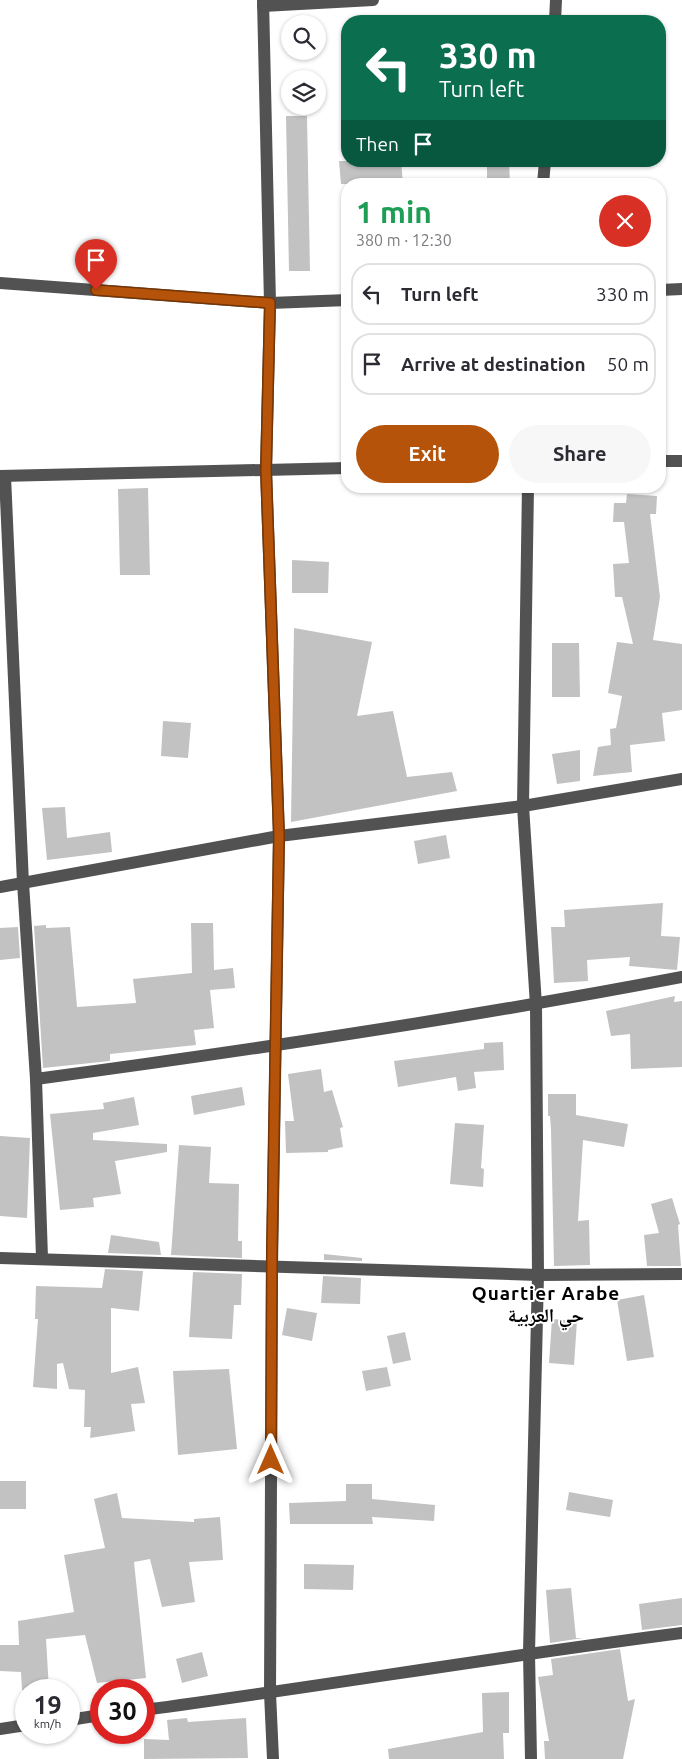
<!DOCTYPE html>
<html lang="en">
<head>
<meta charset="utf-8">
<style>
  :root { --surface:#fff; --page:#f7f7f7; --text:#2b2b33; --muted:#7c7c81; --line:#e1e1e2; --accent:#b45309 }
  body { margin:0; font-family:Ubuntu,"Noto Naskh Arabic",sans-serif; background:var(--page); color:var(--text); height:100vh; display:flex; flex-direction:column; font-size:19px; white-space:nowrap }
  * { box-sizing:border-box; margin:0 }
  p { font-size:16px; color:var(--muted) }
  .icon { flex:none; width:28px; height:28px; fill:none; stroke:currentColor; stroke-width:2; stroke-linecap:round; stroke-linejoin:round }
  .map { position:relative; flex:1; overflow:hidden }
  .drawer { position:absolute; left:341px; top:178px; width:325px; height:315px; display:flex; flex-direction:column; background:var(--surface); border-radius:20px; box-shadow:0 1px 4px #0004 }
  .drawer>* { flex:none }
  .hud { position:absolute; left:341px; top:15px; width:325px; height:152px; border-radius:20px; box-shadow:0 1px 4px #0004; background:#0b6e4f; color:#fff; overflow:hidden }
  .buttons { position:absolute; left:281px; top:15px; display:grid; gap:10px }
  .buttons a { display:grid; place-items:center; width:45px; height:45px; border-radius:50%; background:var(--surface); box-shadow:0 1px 4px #0004; font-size:25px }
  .speed { position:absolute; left:15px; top:1679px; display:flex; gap:10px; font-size:25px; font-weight:700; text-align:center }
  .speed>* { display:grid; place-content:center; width:65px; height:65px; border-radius:50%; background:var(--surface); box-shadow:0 1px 4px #0004; line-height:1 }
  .speed small { font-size:12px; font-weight:400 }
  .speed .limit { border:8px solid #d22; background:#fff; color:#111 }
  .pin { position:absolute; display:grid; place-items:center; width:42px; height:42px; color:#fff; margin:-51px -21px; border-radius:50% 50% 50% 0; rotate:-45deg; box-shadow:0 0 5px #0007 }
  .pin .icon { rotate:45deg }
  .me { position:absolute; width:55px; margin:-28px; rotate:0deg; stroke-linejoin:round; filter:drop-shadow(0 0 4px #0008) }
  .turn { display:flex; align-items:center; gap:18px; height:105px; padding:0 15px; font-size:22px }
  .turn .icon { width:65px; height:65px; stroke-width:2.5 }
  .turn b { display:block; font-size:35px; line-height:42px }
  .then { display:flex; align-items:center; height:48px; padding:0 15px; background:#0003; gap:10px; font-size:19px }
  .round { display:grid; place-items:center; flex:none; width:52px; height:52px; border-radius:26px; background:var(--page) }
  .overview { display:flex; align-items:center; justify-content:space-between; height:85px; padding:0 15px }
  h1 { font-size:30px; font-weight:600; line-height:38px; color:#1e9e55 }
  .cta { display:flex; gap:10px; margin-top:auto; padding:10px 15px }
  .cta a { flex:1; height:58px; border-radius:30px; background:var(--accent); color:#fff; font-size:20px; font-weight:600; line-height:58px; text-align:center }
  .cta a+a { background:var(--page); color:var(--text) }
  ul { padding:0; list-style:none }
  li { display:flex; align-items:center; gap:15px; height:62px; margin:0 10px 8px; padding:0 5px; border:2px solid var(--line); border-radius:20px }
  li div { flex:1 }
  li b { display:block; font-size:19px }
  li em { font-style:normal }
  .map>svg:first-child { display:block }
  .building { fill:#c2c2c2 }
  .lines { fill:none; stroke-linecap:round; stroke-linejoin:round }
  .minor { stroke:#525252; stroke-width:12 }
  .route-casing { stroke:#753606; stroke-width:12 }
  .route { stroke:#b45309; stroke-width:9 }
  .labels { text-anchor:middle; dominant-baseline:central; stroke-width:4; stroke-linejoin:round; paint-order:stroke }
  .district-label { font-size:19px; font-weight:bold; letter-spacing:1px; fill:#000; stroke:#fff }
</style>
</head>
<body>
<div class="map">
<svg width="682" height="1759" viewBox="0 0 682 1759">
  <rect width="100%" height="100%" fill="#fff"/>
  <g class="building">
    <polygon points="286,116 307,116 310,271 289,271"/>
    <polygon points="339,161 401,161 403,184 341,184"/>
    <polygon points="487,161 509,161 510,184 487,184"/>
    <polygon points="148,488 150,575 120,575 118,489"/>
    <polygon points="627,494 657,496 656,514 650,514 660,597 653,640 682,644 682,710 662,713 665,741 630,745 632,772 593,776 598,747 611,745 610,729 616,728 622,696 608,693 617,642 633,644 622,597 615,597 613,564 629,563 624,522 613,522 614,503 626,503"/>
    <polygon points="292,560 329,562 328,593 292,593"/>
    <polygon points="294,628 372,642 357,716 393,711 407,777 452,772 457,791 291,822"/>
    <polygon points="552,643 579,643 580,697 552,697"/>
    <polygon points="163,721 191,723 188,758 161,756"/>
    <polygon points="580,750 580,781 557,784 552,754"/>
    <polygon points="65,807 67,838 110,832 112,852 47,860 42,808"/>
    <polygon points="446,835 450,858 418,864 414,841"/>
    <polygon points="663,903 661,936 680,937 677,970 629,966 630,957 587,960 588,981 554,983 551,927 565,927 564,910"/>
    <polygon points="191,923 213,923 214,970 233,968 235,988 210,990 214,1028 194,1030 196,1045 110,1054 110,1061 43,1068 34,926 46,925 46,928 70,927 77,1007 136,1003 133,979 192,973"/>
    <polygon points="18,927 20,958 0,960 0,928"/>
    <polygon points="675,996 674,1002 682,1001 682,1067 631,1069 630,1034 611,1036 606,1011"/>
    <polygon points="503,1042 504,1070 474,1072 476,1088 458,1091 456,1077 398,1087 394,1061 484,1049 484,1043"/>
    <polygon points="321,1069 324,1092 332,1090 343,1127 340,1128 343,1147 328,1150 328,1152 286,1153 285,1121 294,1121 288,1074"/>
    <polygon points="242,1087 245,1105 194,1115 191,1096"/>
    <polygon points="548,1094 576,1094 576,1115 628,1124 624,1147 583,1140 578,1221 589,1220 590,1265 554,1266 551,1130 550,1116 548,1116"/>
    <polygon points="134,1097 139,1125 93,1133 93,1140 167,1144 167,1152 115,1161 121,1194 93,1198 94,1207 60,1210 50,1114 104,1109 103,1103"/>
    <polygon points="455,1123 484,1125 481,1168 484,1169 483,1187 450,1184"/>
    <polygon points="0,1136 30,1138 27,1218 0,1216"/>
    <polygon points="179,1145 211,1147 209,1183 239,1184 238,1241 242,1241 242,1258 171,1255"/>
    <polygon points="672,1198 680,1224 678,1225 681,1266 647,1266 644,1235 659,1233 651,1204"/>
    <polygon points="111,1235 159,1242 161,1255 108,1253"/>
    <polygon points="324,1254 362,1258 362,1261 324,1260"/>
    <polygon points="105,1269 143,1271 139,1311 111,1308 111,1373 138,1367 145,1403 131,1404 135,1431 90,1438 91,1427 84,1427 85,1390 69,1389 63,1363 57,1364 57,1389 33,1387 38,1319 35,1319 36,1286 102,1288"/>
    <polygon points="193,1272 242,1274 241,1305 234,1305 232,1339 189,1337"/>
    <polygon points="323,1276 361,1278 360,1304 321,1303"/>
    <polygon points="644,1295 654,1357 627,1361 617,1300"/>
    <polygon points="287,1308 317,1313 312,1341 282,1335"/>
    <polygon points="552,1319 577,1321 574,1365 549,1363"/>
    <polygon points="405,1332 411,1360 393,1364 387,1336"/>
    <polygon points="387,1367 391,1386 366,1391 362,1371"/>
    <polygon points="229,1369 237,1449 178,1455 173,1371"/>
    <rect x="0" y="1481" width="26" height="28"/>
    <polygon points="346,1484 372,1484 372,1499 435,1505 434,1521 372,1517 373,1524 290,1524 289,1503 346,1501"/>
    <polygon points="569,1492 613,1500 610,1517 566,1510"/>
    <polygon points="117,1493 122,1518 194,1522 194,1519 220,1517 223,1560 189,1562 195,1602 162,1607 150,1559 134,1562 146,1678 97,1683 85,1635 46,1639 49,1690 22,1690 21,1672 0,1671 0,1645 19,1645 18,1621 74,1612 64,1555 105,1548 94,1499"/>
    <polygon points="304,1564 354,1565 353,1590 304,1589"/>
    <polygon points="571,1588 576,1638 583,1638 550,1643 546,1590"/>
    <polygon points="682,1598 682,1625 642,1630 639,1604"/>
    <polygon points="620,1649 628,1701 635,1699 623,1759 545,1759 544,1741 549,1741 538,1677 553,1675 551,1659"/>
    <polygon points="202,1652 208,1676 182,1683 176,1659"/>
    <polygon points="509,1692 509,1733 503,1733 504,1759 389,1759 388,1749 483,1732 482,1693"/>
    <polygon points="187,1718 188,1722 246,1718 248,1758 144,1759 144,1739 169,1740 167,1720"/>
  </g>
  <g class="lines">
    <g class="minor">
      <polyline points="263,0 270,303 266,470 279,836 272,1267 270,1693 273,1759"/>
      <polyline points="263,6 373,0"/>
      <polyline points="555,21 556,0"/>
      <polyline points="543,184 545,161"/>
      <polyline points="0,283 270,303 348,300"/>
      <polyline points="660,290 682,289"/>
      <polyline points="660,461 682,461"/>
      <polyline points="0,476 348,468"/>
      <polyline points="5,476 23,883 36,1079 42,1258"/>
      <polyline points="528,486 523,806 536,1005 538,1275 529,1653 531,1759"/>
      <polyline points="0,887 279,836 523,806 682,779"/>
      <path d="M 36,1079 C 252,1050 468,1018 682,977"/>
      <polyline points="0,1258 538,1275 682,1274"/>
      <path d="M 144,1710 C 323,1686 502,1656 682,1633"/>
      <polyline points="69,1720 101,1715"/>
      <polyline points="0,1729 26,1725"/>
    </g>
  </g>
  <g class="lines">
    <g class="route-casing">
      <polyline id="route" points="96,290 270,303 266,470 279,836 272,1248 271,1460"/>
    </g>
    <use href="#route" class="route"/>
  </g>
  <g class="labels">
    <g class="district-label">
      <text x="546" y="1293">Quartier Arabe<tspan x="546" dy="22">حي العربية</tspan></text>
    </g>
  </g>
</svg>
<div class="buttons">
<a><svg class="icon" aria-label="search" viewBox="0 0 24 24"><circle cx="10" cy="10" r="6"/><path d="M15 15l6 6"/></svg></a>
<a><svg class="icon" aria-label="layers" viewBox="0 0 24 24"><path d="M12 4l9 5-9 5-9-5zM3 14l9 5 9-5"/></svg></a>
</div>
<div class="speed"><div>19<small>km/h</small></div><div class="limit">30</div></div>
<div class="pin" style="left:96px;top:290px;background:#d93025"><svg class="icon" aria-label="arrive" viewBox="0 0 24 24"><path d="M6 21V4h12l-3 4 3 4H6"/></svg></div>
<svg class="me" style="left:271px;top:1460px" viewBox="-20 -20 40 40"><path d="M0-17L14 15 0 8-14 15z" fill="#b45309" stroke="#fff" stroke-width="4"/></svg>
<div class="hud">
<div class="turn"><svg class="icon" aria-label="left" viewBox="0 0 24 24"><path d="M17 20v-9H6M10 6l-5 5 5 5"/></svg><div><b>330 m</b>Turn left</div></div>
<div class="then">Then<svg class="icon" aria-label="arrive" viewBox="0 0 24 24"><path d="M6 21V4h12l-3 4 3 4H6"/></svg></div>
</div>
<section class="drawer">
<div class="overview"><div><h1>1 min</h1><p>380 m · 12:30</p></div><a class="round" style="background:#d93025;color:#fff"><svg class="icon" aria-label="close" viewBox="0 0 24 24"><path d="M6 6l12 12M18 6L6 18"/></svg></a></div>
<ul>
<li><svg class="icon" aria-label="left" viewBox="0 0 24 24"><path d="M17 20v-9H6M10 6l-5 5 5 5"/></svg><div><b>Turn left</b></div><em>330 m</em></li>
<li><svg class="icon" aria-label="arrive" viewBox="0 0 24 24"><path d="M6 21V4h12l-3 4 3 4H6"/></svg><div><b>Arrive at destination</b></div><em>50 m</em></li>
</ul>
<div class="cta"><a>Exit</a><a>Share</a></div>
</section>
</div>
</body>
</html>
